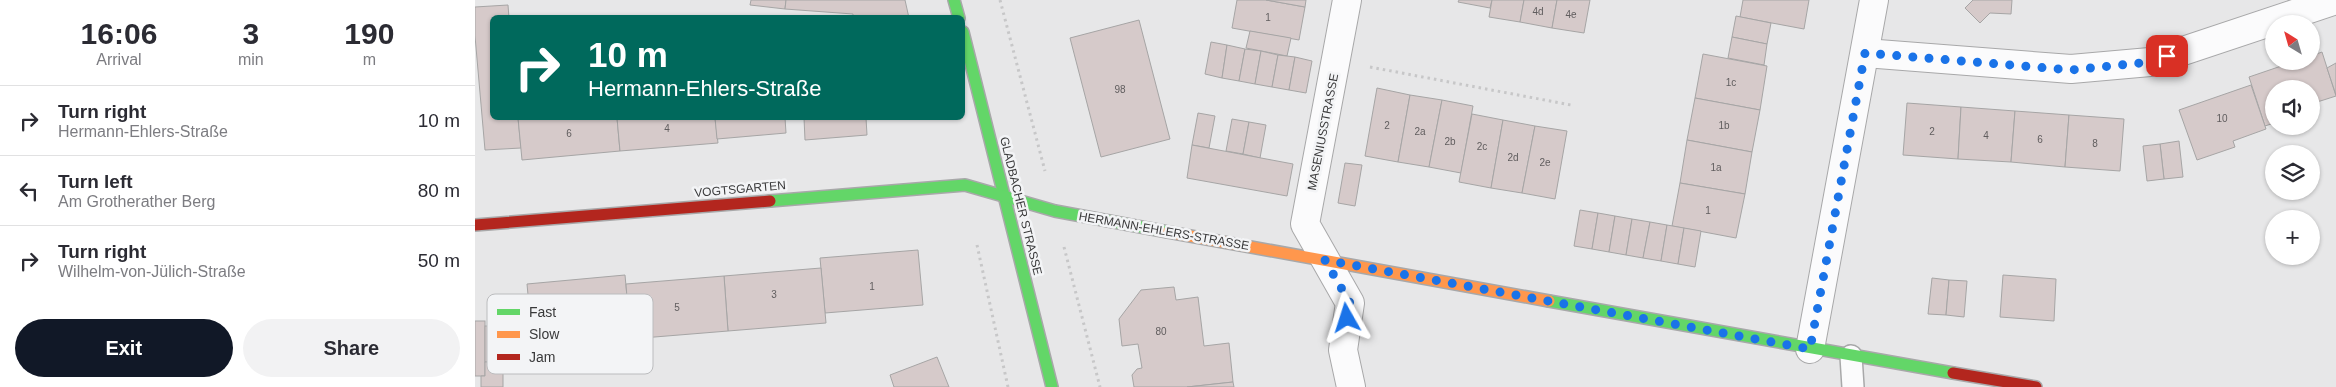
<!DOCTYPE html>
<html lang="en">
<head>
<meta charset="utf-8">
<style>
  :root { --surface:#fff; --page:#f2f2f3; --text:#2b2b33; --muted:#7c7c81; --line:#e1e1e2; --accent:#111827 }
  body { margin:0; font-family:Arial,sans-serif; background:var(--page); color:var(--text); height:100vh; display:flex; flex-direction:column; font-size:19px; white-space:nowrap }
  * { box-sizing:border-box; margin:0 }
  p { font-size:16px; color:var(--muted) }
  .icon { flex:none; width:28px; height:28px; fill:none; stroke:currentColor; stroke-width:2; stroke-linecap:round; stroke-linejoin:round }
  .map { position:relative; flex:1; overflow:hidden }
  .sheet { display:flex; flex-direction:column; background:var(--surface); width:475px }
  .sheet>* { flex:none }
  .banner { position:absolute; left:15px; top:15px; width:475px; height:105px; border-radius:8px; box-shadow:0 1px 4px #0004; background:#00695c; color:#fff; overflow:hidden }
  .needle { width:32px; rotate:323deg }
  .buttons { position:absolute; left:1790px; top:15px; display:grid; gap:10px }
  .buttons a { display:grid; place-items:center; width:55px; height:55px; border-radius:50%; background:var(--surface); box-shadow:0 1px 4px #0004; font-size:25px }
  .pin { position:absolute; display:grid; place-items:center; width:42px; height:42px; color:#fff; margin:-21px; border-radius:10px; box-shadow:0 2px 8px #0006 }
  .me { position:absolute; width:55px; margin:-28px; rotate:354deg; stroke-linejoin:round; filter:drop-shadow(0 0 4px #0008) }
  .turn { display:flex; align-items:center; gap:18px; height:105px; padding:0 15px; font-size:22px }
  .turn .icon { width:65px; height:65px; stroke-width:2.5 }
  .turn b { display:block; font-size:35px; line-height:42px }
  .eta { display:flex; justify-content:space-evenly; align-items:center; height:85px; text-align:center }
  .eta b { font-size:30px; font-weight:700; line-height:35px }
  .button { display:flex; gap:10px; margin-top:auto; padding:10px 15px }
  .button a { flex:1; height:58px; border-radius:30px; background:var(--accent); color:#fff; font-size:20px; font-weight:700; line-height:58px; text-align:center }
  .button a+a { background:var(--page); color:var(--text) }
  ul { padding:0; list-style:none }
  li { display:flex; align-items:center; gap:15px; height:70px; padding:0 15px; border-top:1px solid var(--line) }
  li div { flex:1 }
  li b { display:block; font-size:19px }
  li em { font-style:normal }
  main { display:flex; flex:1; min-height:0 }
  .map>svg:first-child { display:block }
  .building { fill:#d6caca; stroke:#a6a5a5 }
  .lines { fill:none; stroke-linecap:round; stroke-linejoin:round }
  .lane-casing { stroke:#a8a8a9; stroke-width:24 }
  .street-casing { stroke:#a8a8a9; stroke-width:30 }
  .fast-casing { stroke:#a8a8a9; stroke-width:14 }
  .slow-casing { stroke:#a8a8a9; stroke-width:14 }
  .jam-casing { stroke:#a8a8a9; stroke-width:14 }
  .path { stroke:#c7c7c8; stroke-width:3; stroke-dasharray:2.5 4; stroke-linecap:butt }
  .lane { stroke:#fbfbfc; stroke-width:21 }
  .street { stroke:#fbfbfc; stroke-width:28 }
  .fast { stroke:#63d668; stroke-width:11 }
  .slow { stroke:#ff974d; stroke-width:11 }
  .jam { stroke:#b3261e; stroke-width:11 }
  .route { stroke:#1a73e8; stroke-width:9; stroke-dasharray:0 16.2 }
  .labels { text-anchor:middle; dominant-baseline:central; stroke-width:5; stroke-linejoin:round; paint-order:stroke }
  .number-label { font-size:10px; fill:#605d5e }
  .street-label { font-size:12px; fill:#39393a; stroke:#f3f4f6 }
  .key { fill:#f3f4f6; stroke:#bbbcbe; stroke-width:1 }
  .key-label { font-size:14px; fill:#39393a }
</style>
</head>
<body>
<main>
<section class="sheet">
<div class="eta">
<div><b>16:06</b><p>Arrival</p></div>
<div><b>3</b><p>min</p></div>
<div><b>190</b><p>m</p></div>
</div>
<ul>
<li><svg class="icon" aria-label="right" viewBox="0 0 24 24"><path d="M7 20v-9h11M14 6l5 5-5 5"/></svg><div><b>Turn right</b><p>Hermann-Ehlers-Straße</p></div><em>10 m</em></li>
<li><svg class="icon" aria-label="left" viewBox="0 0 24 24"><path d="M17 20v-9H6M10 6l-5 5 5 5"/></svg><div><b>Turn left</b><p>Am Grotherather Berg</p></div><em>80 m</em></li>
<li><svg class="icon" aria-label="right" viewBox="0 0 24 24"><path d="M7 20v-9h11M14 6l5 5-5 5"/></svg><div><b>Turn right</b><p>Wilhelm-von-Jülich-Straße</p></div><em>50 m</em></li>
</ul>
<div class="button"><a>Exit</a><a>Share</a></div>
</section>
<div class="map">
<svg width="1861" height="387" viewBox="0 0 1861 387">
  <rect width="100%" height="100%" fill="#e7e7e8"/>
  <g class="building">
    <polygon points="276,0 311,0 310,9 275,5"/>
    <polygon points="311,0 430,0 434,18 378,18 378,14 310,9"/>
    <polygon points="762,0 791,0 830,7 824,40 757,28"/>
    <polygon points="791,0 831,0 830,7"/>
    <polygon points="984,0 1017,0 1015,8 983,2"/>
    <polygon points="1017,0 1049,0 1045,22 1014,17"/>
    <polygon points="1049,0 1082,0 1077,28 1045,22"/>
    <polygon points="1082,0 1115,0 1109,33 1077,28"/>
    <polygon points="1268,0 1334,0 1329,29 1265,17"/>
    <polygon points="1498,0 1537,0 1536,14 1515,13 1505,23 1490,8"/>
    <polygon points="33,5 34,18 18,18 18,118 43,118 46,148 10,150 0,36 0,7"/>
    <polygon points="1261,16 1296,23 1292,44 1257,37"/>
    <polygon points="664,20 695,139 626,157 595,38"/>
    <polygon points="775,31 816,38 812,56 771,48"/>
    <polygon points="1257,37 1292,44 1289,65 1253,58"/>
    <polygon points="736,42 752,45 747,78 730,74"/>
    <polygon points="752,45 770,49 764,81 747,78"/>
    <polygon points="770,49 786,51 780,84 764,81"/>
    <polygon points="786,51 803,55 797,87 780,84"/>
    <polygon points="1847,52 1861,96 1836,104 1836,89 1799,89 1799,123 1790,126 1774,77 1821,61 1836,61 1836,56"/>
    <polygon points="1228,54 1292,66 1285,110 1220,98"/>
    <polygon points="803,55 820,57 814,90 797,87"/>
    <polygon points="820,57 837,61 831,93 814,90"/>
    <polygon points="1861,63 1861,95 1852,68"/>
    <polygon points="1776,85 1791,129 1758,141 1760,147 1722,160 1704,110"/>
    <polygon points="902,88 935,95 923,162 890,156"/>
    <polygon points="935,95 967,100 954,167 923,162"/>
    <polygon points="1220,98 1285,110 1277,152 1212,140"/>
    <polygon points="967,100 998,106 986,173 954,167"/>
    <polygon points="1432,103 1486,107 1483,159 1428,155"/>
    <polygon points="1486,107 1540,111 1536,162 1483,159"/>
    <polygon points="1540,111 1594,115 1590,167 1536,162"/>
    <polygon points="723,113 740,116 734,148 717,145"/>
    <polygon points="997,114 1028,120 1016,188 984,182"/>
    <polygon points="1594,115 1649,119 1645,171 1590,167"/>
    <polygon points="43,118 142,118 145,151 47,160"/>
    <polygon points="142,118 240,118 243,143 145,151"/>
    <polygon points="240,118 310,118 311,133 242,139"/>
    <polygon points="329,118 391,118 392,135 330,140"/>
    <polygon points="757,119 774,122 768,154 751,151"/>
    <polygon points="1028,120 1060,126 1047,193 1016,188"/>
    <polygon points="774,122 791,125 785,158 768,154"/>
    <polygon points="1060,126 1092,131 1080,199 1047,193"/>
    <polygon points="1212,140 1277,152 1270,194 1205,183"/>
    <polygon points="1704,141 1708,177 1689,179 1685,144"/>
    <polygon points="1685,144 1689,179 1672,181 1668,146"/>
    <polygon points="717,145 818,164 812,196 712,178"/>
    <polygon points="870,163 887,165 880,206 863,203"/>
    <polygon points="1205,183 1270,194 1261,238 1197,226"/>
    <polygon points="1105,210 1123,213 1117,249 1099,246"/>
    <polygon points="1123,213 1140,216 1134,252 1117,249"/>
    <polygon points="1140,216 1157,219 1151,255 1134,252"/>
    <polygon points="1157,219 1175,222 1168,258 1151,255"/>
    <polygon points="1175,222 1192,225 1186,261 1168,258"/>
    <polygon points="1192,225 1209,228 1203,264 1186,261"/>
    <polygon points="1209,228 1226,231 1220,267 1203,264"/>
    <polygon points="443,250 448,305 350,313 345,258"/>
    <polygon points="346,268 351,323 253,331 249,276"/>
    <polygon points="150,275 155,330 57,338 52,284"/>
    <polygon points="1528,275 1581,279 1579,321 1525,317"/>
    <polygon points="249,276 253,331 155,339 151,284"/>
    <polygon points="1457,278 1474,280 1471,315 1453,314"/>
    <polygon points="1474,280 1492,281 1489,317 1471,315"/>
    <polygon points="699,287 701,300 723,297 729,346 754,343 758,382 712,387 659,387 657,375 662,369 667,368 663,344 647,346 644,319 666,290"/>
    <rect x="0" y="321" width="10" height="55"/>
    <rect x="10" y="326" width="18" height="36"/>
    <polygon points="462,357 474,387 419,387 415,375"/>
    <polygon points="10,362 28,362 28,387 6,387 6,376 10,376"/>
    <polygon points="758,382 759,387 712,387"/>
  </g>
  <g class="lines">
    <g class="lane-casing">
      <polyline id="lane" points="1376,356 1378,387"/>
    </g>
    <g class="street-casing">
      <g id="street">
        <polyline points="872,0 830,224 875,303 868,350 876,387"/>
        <polyline points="1390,53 1596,69 1675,62 1861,0"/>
        <polyline points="1335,349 1399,0"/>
      </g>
    </g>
    <g class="fast-casing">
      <g id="fast">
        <polyline points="479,0 484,18"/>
        <polyline points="488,32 577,387"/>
        <polyline points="295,201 490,185 580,211 693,232"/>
        <polyline points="1074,301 1478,373"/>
      </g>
    </g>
    <g class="slow-casing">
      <polyline id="slow" points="693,232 1074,301"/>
    </g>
    <g class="jam-casing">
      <g id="jam">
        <polyline points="0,225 295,201"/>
        <polyline points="1478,373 1561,387"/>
      </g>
    </g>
    <g class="path">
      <polyline points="525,0 570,171"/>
      <polyline points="895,67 1096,105"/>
      <polyline points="502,245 533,387"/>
      <polyline points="589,247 625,387"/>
    </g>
    <use href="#lane" class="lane"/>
    <use href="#street" class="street"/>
    <use href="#fast" class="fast"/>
    <use href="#slow" class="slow"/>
    <use href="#jam" class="jam"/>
  </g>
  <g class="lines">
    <polyline class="route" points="872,318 875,303 850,260 1335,349 1390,53 1596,70 1675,62 1692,56"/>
  </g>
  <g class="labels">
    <g class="number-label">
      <text x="1063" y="11">4d</text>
      <text x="1096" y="14">4e</text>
      <text x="793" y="17">1</text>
      <text x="1256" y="82">1c</text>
      <text x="645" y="89">98</text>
      <text x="1747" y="118">10</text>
      <text x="912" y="125">2</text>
      <text x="1249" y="125">1b</text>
      <text x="192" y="128">4</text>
      <text x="945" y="131">2a</text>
      <text x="1457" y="131">2</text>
      <text x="94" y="133">6</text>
      <text x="1511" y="135">4</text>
      <text x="1565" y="139">6</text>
      <text x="975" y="141">2b</text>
      <text x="1620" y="143">8</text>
      <text x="1007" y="146">2c</text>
      <text x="1038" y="157">2d</text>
      <text x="1070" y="162">2e</text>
      <text x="1241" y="167">1a</text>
      <text x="1233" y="210">1</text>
      <text x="397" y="286">1</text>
      <text x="299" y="294">3</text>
      <text x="202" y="307">5</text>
      <text x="686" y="331">80</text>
    </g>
    <g class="street-label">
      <text transform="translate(848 132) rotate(-79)">MASENIUSSTRASSE</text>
      <text transform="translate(265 189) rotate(-5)">VOGTSGARTEN</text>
      <text transform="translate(546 206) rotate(76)">GLADBACHER STRASSE</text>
      <text transform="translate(689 231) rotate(10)">HERMANN-EHLERS-STRASSE</text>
    </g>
  </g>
  <rect x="12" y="294" width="166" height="80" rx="8" class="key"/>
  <rect x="22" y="309" width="23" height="6" fill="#63d668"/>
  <rect x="22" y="331" width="23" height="7" fill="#ff974d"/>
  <rect x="22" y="354" width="23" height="6" fill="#b3261e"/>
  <g class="key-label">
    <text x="54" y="317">Fast</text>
    <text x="54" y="339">Slow</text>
    <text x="54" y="362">Jam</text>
  </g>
</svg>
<div class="buttons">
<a><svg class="needle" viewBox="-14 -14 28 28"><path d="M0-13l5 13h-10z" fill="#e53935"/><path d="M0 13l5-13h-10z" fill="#7c7c81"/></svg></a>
<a><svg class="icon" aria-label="sound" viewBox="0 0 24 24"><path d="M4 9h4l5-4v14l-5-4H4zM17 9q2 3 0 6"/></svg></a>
<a><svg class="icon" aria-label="layers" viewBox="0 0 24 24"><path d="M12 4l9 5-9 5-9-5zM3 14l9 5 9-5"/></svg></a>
<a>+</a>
</div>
<div class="pin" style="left:1692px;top:56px;background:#d93025"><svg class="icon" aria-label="arrive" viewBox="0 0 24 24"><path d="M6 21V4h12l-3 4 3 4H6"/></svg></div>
<svg class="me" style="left:872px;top:318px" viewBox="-20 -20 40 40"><path d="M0-17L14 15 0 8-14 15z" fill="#1a73e8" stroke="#fff" stroke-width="4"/></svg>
<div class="banner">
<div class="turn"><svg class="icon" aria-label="right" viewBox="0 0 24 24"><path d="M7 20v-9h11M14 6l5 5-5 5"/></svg><div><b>10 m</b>Hermann-Ehlers-Straße</div></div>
</div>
</div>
</main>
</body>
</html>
